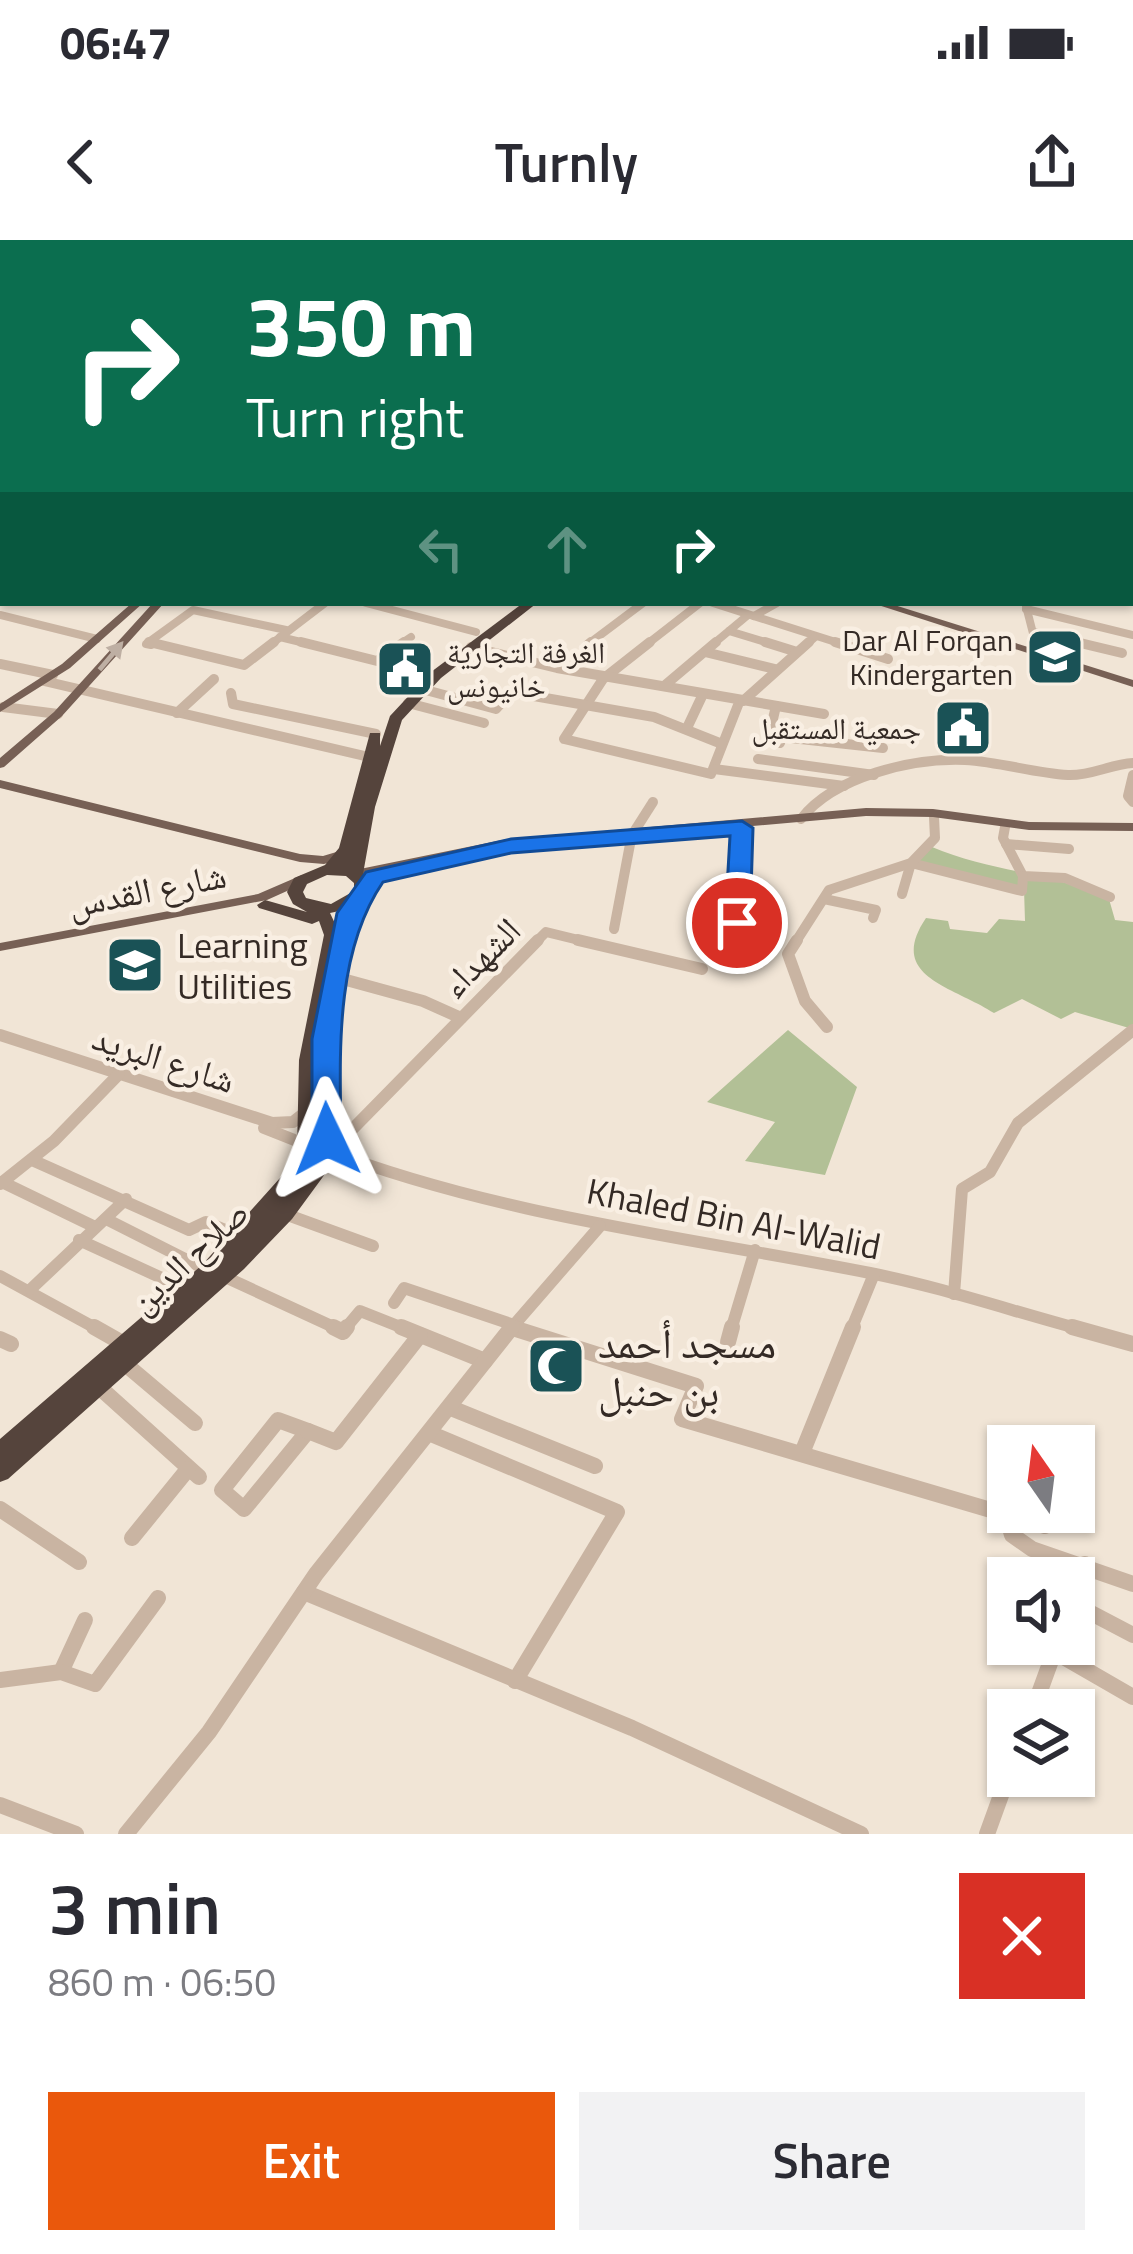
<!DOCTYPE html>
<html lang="en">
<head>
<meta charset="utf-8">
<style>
  :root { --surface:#fff; --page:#f2f2f3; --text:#2b2b33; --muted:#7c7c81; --accent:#ea580c }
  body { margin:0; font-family:"Titillium Web","Noto Naskh Arabic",sans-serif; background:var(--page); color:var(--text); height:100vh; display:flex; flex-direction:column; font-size:45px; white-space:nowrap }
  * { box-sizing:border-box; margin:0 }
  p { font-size:39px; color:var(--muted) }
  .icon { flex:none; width:66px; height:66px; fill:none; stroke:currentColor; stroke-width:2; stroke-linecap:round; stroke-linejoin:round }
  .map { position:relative; height:1594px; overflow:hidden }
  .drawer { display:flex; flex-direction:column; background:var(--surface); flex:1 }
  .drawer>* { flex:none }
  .hud { position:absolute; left:0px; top:0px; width:1134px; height:366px; box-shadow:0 3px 9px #0004; background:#0b6e4f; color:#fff; overflow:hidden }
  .needle { width:78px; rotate:346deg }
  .controls { position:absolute; left:987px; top:1185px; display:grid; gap:24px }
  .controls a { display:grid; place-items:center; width:108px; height:108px; border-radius:0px; background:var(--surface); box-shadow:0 3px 9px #0004; font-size:60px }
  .pin { position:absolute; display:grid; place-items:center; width:102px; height:102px; color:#fff; margin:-51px; border:6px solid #fff; border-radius:50%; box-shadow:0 3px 12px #0007 }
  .me { position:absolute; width:132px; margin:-66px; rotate:358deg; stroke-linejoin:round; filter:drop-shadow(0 0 9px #0008) }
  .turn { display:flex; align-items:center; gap:42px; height:252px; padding:0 48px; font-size:54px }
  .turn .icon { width:156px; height:156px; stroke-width:2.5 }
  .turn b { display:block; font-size:84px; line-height:102px }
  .lanes { display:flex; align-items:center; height:114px; padding:0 48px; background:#0003; justify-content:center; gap:60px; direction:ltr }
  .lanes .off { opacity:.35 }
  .round { display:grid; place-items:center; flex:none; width:126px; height:126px; border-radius:0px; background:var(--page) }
  .headline { display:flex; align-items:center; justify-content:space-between; height:204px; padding:0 48px }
  h1 { font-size:72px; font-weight:600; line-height:90px }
  .primary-button { display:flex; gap:24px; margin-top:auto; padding:24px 48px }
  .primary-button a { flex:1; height:138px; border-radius:0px; background:var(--accent); color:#fff; font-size:48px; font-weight:600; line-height:138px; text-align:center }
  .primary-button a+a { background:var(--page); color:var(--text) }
  .status { display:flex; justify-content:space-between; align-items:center; height:84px; padding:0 60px; background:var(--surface); direction:ltr }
  .status svg { height:33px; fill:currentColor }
  header { display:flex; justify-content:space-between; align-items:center; height:156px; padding:0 48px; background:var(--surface); font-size:54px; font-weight:600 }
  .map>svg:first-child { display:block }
  .green { fill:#b2c096 }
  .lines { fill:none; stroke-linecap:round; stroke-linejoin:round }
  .minor-far4 { stroke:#c9b4a2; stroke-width:6 }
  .minor-far3 { stroke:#c9b4a2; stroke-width:8 }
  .minor-far2 { stroke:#c9b4a2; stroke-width:10 }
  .minor-far1 { stroke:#c9b4a2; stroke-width:12 }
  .minor { stroke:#c9b4a2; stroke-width:16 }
  .major { fill:#776055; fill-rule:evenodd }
  .highway { fill:#55443c; fill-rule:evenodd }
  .oneway { fill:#beafa3 }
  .route { fill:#1a73e8; stroke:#114b97; stroke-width:3 }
  .labels { text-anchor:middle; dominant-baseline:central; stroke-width:9; stroke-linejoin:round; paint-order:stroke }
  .far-poi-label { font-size:30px; fill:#342a25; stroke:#f9efe3; text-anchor:end }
  .street-label { font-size:36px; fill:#342a25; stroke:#f9efe3 }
  .poi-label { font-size:36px; fill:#342a25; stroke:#f9efe3; text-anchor:start }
  .near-poi-label { font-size:42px; fill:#342a25; stroke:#f9efe3; text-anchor:start }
</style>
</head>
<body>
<div class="status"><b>06:47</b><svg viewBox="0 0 49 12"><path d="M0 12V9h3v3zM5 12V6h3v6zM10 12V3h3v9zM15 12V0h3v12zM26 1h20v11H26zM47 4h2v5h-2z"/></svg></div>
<header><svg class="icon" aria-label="back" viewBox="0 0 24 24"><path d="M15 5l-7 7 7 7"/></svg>Turnly<svg class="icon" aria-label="share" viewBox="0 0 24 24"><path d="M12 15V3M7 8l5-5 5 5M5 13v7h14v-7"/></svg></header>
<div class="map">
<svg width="1133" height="1594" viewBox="0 0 1133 1594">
  <rect width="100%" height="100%" fill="#f1e5d6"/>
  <g class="green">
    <path d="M 932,607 C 991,632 1052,632 1109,659 L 1115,680 L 1133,682 L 1133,784 L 1129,788 L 1075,772 L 1061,779 L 1022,759 L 994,773 C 953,746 886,737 926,678 L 948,681 L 950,689 L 987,693 L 999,679 L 1025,681 L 1024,649 L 918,622 Z"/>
    <polygon points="788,790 857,847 825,935 745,921 775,882 707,862"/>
  </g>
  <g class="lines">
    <g class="minor-far4">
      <polyline points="744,0 763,3"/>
      <polyline points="128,3 135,0"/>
      <polyline points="588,3 592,0"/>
    </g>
    <g class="minor-far3">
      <polyline points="366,363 476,392"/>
      <polyline points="713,363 845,405"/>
      <polyline points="1026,366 1036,405"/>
      <polyline points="1026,369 1133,395"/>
      <polyline points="0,375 97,399"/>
      <polyline points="754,376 777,363"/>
      <polyline points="729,391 775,405"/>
      <polyline points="1033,392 1089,405"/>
      <polyline points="280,397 313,405"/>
      <polyline points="151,405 146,404 193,370 286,390"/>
      <polyline points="270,405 325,363"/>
      <polyline points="399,405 411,397"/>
      <polyline points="587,405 643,363"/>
      <polyline points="646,405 700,363"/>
      <polyline points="712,405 748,375"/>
      <polyline points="806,405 815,397"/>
    </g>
    <g class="minor-far2">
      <polyline points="149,402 244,425 274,402"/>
      <polyline points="301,402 377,421 404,402"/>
      <polyline points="650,402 603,439 564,499 711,534 740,460"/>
      <polyline points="765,402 797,412"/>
      <polyline points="835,402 888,419"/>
      <polyline points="1035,402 1039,418"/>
      <polyline points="1076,402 1122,413"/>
      <polyline points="471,407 557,428 824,474"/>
      <polyline points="585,407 591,402"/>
      <polyline points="705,412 775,429"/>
      <polyline points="0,424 53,435"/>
      <polyline points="44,441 369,517"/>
      <polyline points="664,446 716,402"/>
      <polyline points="422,449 496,469 511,452 654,477 722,504"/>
      <polyline points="231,453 233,464 376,494"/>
      <polyline points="743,461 809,402"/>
      <polyline points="408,463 484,483"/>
      <polyline points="776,466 769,496 782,497"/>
      <polyline points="3,467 58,474"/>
      <polyline points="177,473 214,439"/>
      <polyline points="687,488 703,454"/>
      <polyline points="780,503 782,497 883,508"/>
      <polyline points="758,519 874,535"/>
      <polyline points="714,529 844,546"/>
      <polyline points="1133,535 1128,556 1133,562"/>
      <path d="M 801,579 C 834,536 913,518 965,520 C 1000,522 1034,533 1068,535 C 1091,536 1111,524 1133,523"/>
      <polyline points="1005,587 1003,598 1023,636 1065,638 1110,657"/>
      <polyline points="632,595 653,562"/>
      <polyline points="1006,604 1069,609"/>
      <polyline points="902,654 911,623 1022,651 1023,636"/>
      <polyline points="824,659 876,670 873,678"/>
      <polyline points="738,683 742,588"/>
      <polyline points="614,689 631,599"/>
      <polyline points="535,703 546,692 591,703"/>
      <polyline points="795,703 829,650 911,623 935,598 934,577"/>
    </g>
    <g class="minor-far1">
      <polyline points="578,700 702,729"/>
      <polyline points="797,700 788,714 805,761 827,787"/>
      <polyline points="339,738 423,761 461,778"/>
      <polyline points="0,795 272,883 293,882 307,871"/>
      <polyline points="264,888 307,905"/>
      <path d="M 324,909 C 499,976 687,997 870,1033 C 941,1047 1012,1071 1083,1090"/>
      <polyline points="331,911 538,700"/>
      <polyline points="32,920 189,990 206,982 242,997"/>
      <polyline points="2,942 95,987"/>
      <polyline points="0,944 54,901 119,834"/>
      <polyline points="285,974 373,1006"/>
      <polyline points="106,979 209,1031"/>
      <polyline points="79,1000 188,1050"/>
      <polyline points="0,1036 99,1090"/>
      <polyline points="223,1036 340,1090"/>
      <polyline points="31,1049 126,959"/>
      <polyline points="954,1054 962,949 990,932 1018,883 1133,790"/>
      <polyline points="394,1063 404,1048 514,1085 600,986"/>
      <polyline points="513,1088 521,1090"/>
      <polyline points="344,1090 360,1071 408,1090"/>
      <polyline points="510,1090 514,1085"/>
      <polyline points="731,1090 755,1010"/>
      <polyline points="851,1090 874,1034"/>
    </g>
    <g class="minor">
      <polyline points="94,1087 124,1104"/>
      <polyline points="333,1087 343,1092 347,1087"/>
      <polyline points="401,1087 485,1121"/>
      <polyline points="1072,1087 1133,1104"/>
      <polyline points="513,1088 696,1146 682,1179 1045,1286"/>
      <polyline points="0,1099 11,1104"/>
      <polyline points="728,1102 732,1087"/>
      <polyline points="124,1123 195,1183"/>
      <polyline points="98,1146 199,1237"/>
      <polyline points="451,1168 595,1226"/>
      <polygon points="278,1180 308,1191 244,1269 222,1250"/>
      <polyline points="308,1191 336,1202 420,1095"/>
      <polyline points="429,1193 617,1272 515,1441"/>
      <polyline points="802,1213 853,1087"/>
      <polyline points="0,1269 79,1322"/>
      <polyline points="1006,1275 1012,1295 1032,1309 1133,1344"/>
      <polyline points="132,1298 188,1229"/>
      <polyline points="304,1352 632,1488 861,1594"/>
      <polyline points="1074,1356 1085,1324"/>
      <polyline points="1074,1364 1133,1395"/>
      <polyline points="1055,1412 1133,1457"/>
      <polyline points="61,1432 85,1380"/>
      <polyline points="0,1440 61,1432 95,1444 158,1358"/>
      <polyline points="1033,1470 1057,1404"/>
      <polyline points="0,1565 76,1594"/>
      <polyline points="126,1594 209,1492 316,1334 512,1087"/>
      <polyline points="987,1594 1008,1536"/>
    </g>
    <g class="major">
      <polygon points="542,0 550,0 546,3 538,3"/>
      <polygon points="3,198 3,204 0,205 0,199"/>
      <polygon points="132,363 143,363 70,428 0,472 0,464 62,424"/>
      <polygon points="153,363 164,363 62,476 4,527 0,528 0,518 54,472"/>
      <polygon points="872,363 888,363 1133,440 1133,447"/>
      <polygon points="0,540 300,614 323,616 343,610 350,614 348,617 324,624 300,622 0,548"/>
      <polygon points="866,568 933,569 1029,582 1133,583 1133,591 1029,590 933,577 866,576 502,608 355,638 348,634 355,630 502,600"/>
      <polygon points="302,635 309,639 307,642 267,660 0,711 0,703 258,654"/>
    </g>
    <g class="highway">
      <polygon points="909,0 917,0 919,3 911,3"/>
      <path d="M 523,363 L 537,363 L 441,438 L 402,480 L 375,567 L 363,634 L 370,642 L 370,653 L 361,660 L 335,799 L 337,899 L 325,934 L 292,979 L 244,1029 L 8,1239 L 0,1242 L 0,1199 L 202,1025 L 289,928 L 297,911 L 299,820 L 324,695 L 319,681 L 312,684 L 259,668 L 257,665 L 265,660 L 307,672 L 293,664 L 287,652 L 294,638 L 325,625 L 339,608 L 370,493 L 380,493 L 380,506 L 390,476 L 431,432 ZM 327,635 L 346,636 L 354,643 L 354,651 L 331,664 L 306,658 L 303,652 L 307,644 ZM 344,670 L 339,692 L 330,673 Z"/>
    </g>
  </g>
  <defs><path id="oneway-solid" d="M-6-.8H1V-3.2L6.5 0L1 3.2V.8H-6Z" transform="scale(3)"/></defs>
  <use class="oneway" href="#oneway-solid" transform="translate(111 416) rotate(-50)"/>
  <path class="route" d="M 742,581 L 753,588 L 750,683 L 737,691 L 725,683 L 730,596 L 511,613 L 383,642 C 334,714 340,816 341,899 L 337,907 L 316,907 L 312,899 L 312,799 L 337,673 L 366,632 L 511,599 Z"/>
  <defs>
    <g id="school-square" transform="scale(3)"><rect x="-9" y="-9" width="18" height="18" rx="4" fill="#1a5256" stroke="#f9efe3"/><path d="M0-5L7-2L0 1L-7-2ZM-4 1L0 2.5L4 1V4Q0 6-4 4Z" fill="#fff"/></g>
    <g id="civic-square" transform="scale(3)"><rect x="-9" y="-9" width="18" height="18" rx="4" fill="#1a5256" stroke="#f9efe3"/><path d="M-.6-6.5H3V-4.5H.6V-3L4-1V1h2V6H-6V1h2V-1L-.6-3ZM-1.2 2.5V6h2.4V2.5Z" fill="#fff"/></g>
    <g id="mosque-square" transform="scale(3)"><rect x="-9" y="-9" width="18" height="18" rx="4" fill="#1a5256" stroke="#f9efe3"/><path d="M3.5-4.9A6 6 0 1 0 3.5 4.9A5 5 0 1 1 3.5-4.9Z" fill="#fff"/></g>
  </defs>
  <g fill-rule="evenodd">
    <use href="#school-square" x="1055" y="417"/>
    <use href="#civic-square" x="405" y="429"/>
    <use href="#civic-square" x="963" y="488"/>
    <use href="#school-square" x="135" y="725"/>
    <use href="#mosque-square" x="556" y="1126"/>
  </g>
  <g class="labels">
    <g class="far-poi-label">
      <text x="1013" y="400">Dar Al Forqan<tspan x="1013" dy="34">Kindergarten</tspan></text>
      <text x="447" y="412" text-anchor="start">الغرفة التجارية<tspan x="447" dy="34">خانيونس</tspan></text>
      <text x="921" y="488">جمعية المستقبل</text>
    </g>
    <g class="street-label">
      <text transform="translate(147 649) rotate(-11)">شارع القدس</text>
      <text transform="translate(480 717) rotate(-45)">الشهداء</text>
      <text transform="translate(164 818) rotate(18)">شارع البريد</text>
      <text transform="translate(734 978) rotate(11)">Khaled Bin Al-Walid</text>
      <text transform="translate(188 1016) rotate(-43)">صلاح الدين</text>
    </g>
    <g class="poi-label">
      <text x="177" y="704">Learning<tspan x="177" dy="41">Utilities</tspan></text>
    </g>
    <g class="near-poi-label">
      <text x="598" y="1102">مسجد أحمد<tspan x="598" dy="48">بن حنبل</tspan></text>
    </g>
  </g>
</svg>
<div class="controls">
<a><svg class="needle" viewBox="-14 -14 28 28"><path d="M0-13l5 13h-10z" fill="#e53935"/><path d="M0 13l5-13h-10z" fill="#7c7c81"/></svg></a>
<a><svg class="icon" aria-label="sound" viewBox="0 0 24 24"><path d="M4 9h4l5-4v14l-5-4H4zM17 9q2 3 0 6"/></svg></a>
<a><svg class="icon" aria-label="layers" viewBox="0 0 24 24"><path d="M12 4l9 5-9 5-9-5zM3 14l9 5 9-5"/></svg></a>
</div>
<div class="pin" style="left:737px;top:683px;background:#d93025"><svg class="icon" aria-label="arrive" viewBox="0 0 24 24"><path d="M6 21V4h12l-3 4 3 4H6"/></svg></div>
<svg class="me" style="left:327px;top:899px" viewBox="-20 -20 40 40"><path d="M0-17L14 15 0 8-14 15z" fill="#1a73e8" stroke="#fff" stroke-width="4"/></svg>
<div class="hud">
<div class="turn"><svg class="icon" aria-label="right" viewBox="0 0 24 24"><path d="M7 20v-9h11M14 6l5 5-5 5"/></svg><div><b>350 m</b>Turn right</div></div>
<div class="lanes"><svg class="icon off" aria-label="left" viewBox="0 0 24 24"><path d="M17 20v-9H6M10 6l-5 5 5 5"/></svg><svg class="icon off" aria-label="ahead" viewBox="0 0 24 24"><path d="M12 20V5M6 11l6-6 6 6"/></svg><svg class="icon" aria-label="right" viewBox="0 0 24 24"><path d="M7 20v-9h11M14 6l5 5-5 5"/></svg></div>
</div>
</div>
<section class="drawer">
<div class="headline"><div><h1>3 min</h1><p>860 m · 06:50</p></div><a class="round" style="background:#d93025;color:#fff"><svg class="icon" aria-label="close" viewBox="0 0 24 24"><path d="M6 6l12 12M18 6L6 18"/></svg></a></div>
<div class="primary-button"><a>Exit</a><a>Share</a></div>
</section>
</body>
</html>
